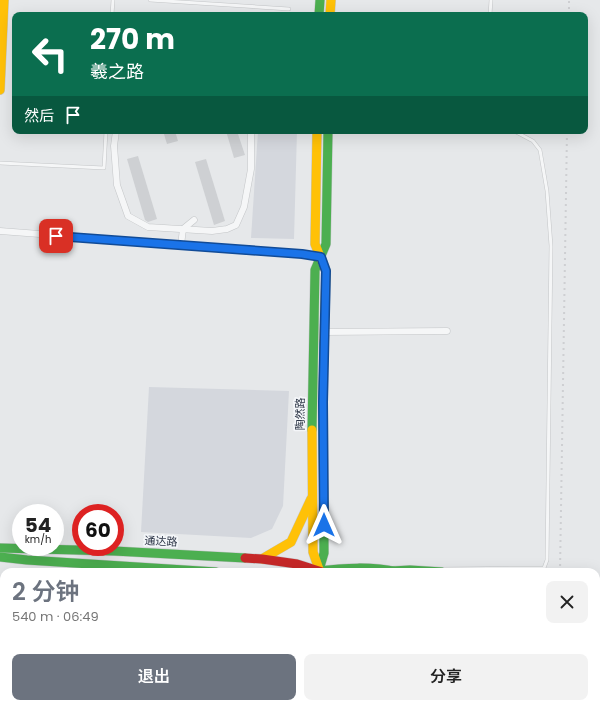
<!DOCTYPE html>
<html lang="zh">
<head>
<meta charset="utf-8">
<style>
  :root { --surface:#fff; --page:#f2f2f2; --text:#222; --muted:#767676; --accent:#6c737f }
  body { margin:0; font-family:Poppins,"Noto Sans SC",sans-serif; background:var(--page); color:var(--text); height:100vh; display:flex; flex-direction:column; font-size:15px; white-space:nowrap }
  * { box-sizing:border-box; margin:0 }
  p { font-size:13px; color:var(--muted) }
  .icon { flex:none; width:22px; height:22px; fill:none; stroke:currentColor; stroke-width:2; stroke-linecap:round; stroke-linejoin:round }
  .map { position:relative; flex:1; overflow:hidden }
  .details { position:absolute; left:0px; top:568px; width:600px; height:140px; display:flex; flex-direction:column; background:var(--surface); border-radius:12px 12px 0 0; box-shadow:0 4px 16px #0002 }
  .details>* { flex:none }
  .top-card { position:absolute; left:12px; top:12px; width:576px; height:122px; border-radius:8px; box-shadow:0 4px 16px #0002; background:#0b6e4f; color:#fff; overflow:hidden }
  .speed { position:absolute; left:12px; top:504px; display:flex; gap:8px; font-size:20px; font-weight:700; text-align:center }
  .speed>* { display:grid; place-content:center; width:52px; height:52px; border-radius:50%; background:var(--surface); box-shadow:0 4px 16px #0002; line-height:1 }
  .speed small { font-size:10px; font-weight:400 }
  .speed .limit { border:6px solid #d22; background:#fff; color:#111 }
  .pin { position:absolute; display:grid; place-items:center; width:34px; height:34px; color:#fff; margin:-17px; border-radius:8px; box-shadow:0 2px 6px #0006 }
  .me { position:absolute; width:44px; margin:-22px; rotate:0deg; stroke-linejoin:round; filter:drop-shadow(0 0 3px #0008) }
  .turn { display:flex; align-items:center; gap:14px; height:84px; padding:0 12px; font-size:18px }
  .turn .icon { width:52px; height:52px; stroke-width:2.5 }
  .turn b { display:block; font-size:28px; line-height:34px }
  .then { display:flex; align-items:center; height:38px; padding:0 12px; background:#0003; gap:8px; font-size:15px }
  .round { display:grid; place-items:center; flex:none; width:42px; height:42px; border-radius:8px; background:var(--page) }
  .headline { display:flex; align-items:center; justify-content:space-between; height:68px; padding:0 12px }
  h1 { font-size:24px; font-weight:600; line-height:30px; color:var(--accent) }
  .button { display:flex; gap:8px; margin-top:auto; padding:8px 12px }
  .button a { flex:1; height:46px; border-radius:8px; background:var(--accent); color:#fff; font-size:16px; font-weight:600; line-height:46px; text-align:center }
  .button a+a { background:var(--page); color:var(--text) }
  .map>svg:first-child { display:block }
  .built { fill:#d4d7dd }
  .building { fill:#ced0d3 }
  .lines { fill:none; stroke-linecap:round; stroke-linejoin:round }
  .lane-casing { stroke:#c4c6c8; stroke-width:4 }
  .street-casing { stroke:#c4c6c8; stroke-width:7 }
  .fast-casing { stroke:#c4c6c8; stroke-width:10 }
  .slow-casing { stroke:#c4c6c8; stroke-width:10 }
  .jam-casing { stroke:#c4c6c8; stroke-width:10 }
  .lane { stroke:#f5f6f7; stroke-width:3 }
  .street { stroke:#f5f6f7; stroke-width:6 }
  .fast { stroke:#4caf50; stroke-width:9 }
  .slow { stroke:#ffc107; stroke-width:9 }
  .jam { stroke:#c62828; stroke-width:9 }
  .rail { stroke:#cecfd2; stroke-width:2; stroke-dasharray:2 4; stroke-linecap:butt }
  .route-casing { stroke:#114b97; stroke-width:10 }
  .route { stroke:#1a73e8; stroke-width:7 }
  .labels { text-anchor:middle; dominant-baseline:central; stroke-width:3.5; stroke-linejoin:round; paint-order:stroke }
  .street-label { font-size:11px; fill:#2b3445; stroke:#f4f6f9 }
</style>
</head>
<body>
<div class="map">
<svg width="600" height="708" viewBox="0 0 600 708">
  <rect width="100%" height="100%" fill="#e6e8ea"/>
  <g class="built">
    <polygon points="258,131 297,131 294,239 251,238"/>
    <polygon points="149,387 289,391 283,506 272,529 251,538 141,532"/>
    <rect x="346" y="704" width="184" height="4"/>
    <polygon points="543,704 591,704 591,708 542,708"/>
  </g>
  <g class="building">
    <polygon points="163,131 175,131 178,141 167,144"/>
    <polygon points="226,131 237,131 245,155 234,158"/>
    <polygon points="138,156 157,219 148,222 145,220 127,159"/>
    <polygon points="206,159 225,221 214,225 195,162"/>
  </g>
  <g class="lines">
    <g class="lane-casing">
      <g id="lane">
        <polyline points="150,0 289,9"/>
        <polyline points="112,15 113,0"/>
        <polyline points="490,15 491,0"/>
        <polyline points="0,163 104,168 106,131"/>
        <polyline points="444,569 544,568 547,560 551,246 547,191 540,150 533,141 514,131"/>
      </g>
    </g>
    <g class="street-casing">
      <g id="street">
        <polyline points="116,131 114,146 117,185 128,216 148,227 212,231 227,229 236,225 244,207 251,169 251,131"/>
        <polyline points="0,231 302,254 321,257"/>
        <polyline points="181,245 183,229 194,220"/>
        <polyline points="324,332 447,331"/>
        <polyline points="0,678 4,678"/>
        <polyline points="40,708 40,704"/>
        <polyline points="233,708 233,704"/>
        <polyline points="535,708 535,704"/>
      </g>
    </g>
    <g class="fast-casing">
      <g id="fast">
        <polyline points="319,15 320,0"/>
        <polyline points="312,430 315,270 326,244 328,131"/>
        <polyline points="0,548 114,551 245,558"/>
        <polyline points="0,557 27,560 216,572"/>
        <polyline points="319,570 324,553 323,402 324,341"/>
        <path d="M 317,571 C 344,568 371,566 397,572"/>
        <polyline points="392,571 410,570 442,572"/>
        <polyline points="309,704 309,708"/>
        <polyline points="319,708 320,704"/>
      </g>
    </g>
    <g class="slow-casing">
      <g id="slow">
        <polyline points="330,15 331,0"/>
        <polyline points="0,90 4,0"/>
        <polyline points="317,131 315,244 326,271 324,341"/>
        <polyline points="312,430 313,552 320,572"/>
        <polyline points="262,559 291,542 311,499"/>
        <polyline points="596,586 600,586"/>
      </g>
    </g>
    <g class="jam-casing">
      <g id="jam">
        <polyline points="245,558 262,559 297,564 322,572"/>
        <polyline points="596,599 600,599"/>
      </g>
    </g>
    <use href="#lane" class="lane"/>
    <use href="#street" class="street"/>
    <use href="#fast" class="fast"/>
    <use href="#slow" class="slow"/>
    <use href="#jam" class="jam"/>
    <g class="rail">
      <polyline points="569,15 569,0"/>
      <polyline points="560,572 567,131"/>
      <polyline points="552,708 552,704"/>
    </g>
  </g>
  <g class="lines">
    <g class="route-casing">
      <polyline id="route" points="56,236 302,254 321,257 326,271 323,402 324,525"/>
    </g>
    <use href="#route" class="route"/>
  </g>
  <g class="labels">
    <g class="street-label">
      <text transform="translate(300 414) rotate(-90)">陶然路</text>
      <text transform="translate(161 541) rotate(3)">通达路</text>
    </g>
  </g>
</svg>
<div class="speed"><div>54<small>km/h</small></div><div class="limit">60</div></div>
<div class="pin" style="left:56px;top:236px;background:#d93025"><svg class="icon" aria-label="arrive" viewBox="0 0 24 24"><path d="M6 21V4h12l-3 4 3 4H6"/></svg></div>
<svg class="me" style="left:324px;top:525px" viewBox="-20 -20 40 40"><path d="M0-17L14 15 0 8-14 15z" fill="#1a73e8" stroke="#fff" stroke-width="4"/></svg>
<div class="top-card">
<div class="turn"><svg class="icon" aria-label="left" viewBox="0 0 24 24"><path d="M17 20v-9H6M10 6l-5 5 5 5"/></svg><div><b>270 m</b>羲之路</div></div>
<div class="then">然后<svg class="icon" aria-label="arrive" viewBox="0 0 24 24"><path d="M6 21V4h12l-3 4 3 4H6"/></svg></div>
</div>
<section class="details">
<div class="headline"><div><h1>2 分钟</h1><p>540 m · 06:49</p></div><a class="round"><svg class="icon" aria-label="close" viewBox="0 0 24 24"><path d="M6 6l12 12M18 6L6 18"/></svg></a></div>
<div class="button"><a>退出</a><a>分享</a></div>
</section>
</div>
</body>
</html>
